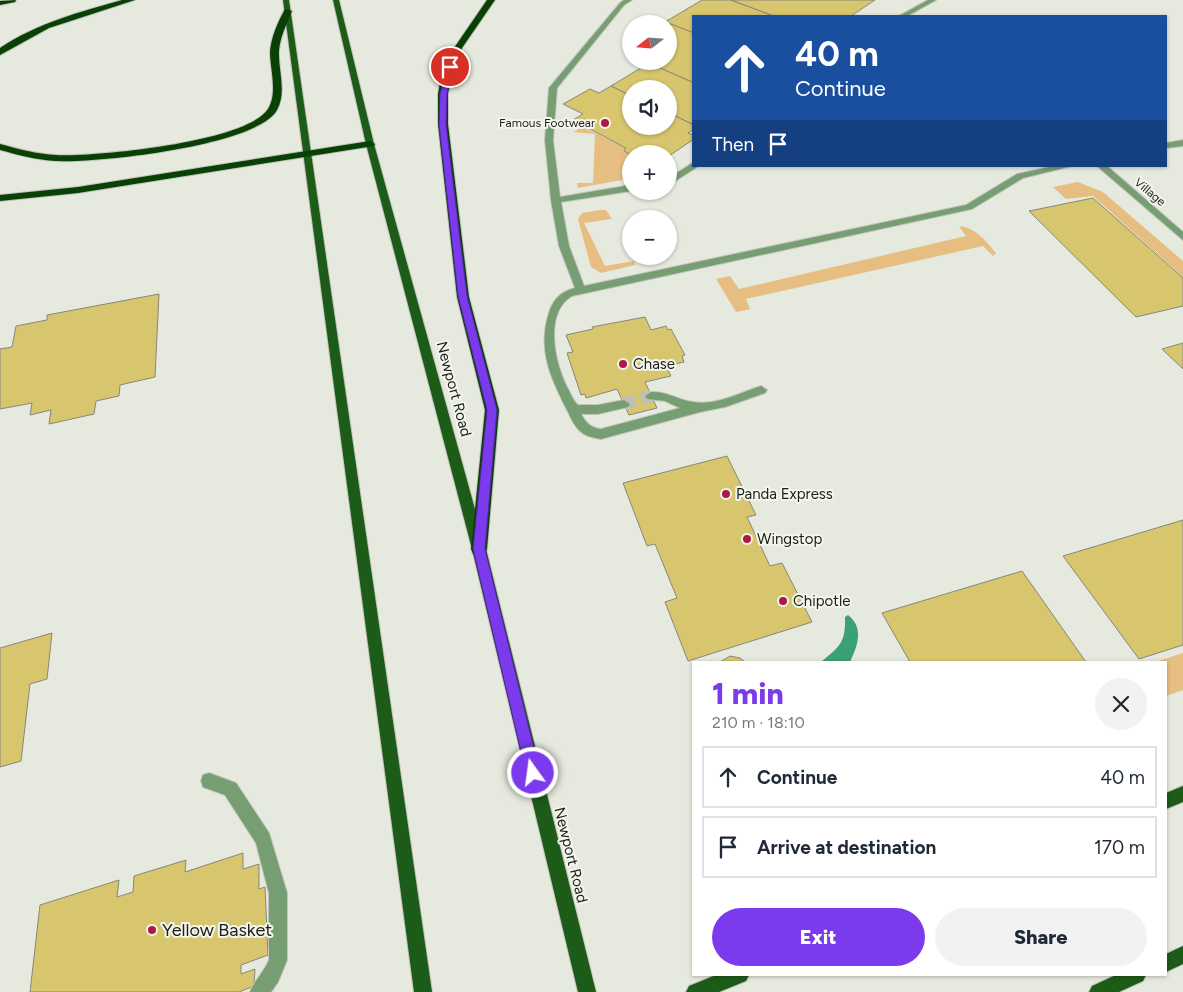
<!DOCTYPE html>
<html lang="en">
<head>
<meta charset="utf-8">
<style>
  :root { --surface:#fff; --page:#f2f2f3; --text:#1f2937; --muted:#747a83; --line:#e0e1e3; --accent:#7c3aed }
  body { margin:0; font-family:Figtree,sans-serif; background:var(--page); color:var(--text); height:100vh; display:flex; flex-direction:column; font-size:19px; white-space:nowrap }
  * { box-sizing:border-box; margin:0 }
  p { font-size:16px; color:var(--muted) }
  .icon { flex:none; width:28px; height:28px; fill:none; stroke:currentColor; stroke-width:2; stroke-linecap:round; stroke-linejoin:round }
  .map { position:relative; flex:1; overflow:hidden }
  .side { position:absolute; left:692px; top:661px; width:475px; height:315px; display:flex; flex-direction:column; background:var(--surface); border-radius:0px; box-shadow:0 1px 4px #0004 }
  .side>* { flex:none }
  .top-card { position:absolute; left:692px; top:15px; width:475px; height:152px; border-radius:0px; box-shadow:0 1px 4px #0004; background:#1a4fa0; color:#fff; overflow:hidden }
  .needle { width:32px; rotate:253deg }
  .tools { position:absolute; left:622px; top:15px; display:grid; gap:10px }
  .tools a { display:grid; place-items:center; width:55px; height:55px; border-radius:50%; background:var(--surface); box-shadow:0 1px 4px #0004; font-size:25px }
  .pin { position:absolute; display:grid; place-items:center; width:42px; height:42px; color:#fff; margin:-21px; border:2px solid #fff; border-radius:50%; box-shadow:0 1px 5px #0007 }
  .me { position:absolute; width:55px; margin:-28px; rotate:346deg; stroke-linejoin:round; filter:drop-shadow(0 0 4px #0008) }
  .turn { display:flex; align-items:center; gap:18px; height:105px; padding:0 20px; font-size:22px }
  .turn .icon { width:65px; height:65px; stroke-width:2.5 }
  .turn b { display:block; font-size:35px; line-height:42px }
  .then { display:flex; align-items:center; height:48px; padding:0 20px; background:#0003; gap:10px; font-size:19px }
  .round { display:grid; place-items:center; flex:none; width:52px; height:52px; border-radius:26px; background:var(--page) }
  .headline { display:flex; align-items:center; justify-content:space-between; height:85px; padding:0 20px }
  h1 { font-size:30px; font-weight:800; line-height:38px; color:var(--accent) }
  .primary-button { display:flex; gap:10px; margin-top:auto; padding:10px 20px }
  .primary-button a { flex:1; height:58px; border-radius:30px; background:var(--accent); color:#fff; font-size:20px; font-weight:800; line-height:58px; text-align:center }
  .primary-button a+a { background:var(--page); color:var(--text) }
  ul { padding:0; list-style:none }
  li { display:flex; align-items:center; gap:15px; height:62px; margin:0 10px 8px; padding:0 10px; border:2px solid var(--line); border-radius:0px }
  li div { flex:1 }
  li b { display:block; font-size:19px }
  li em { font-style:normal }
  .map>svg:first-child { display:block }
  .green { fill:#e7be81 }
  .water { fill:#3b9f78 }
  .building { fill:#d7c66e; stroke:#88867c }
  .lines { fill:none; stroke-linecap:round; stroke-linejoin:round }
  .minor-tunnel { stroke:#bec0b7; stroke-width:12; stroke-dasharray:12 6; stroke-linecap:butt }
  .minor-casing { stroke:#c2c4bb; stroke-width:2 }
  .major-casing { stroke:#c2c4bb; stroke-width:2 }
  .highway-casing { stroke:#c2c4bb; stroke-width:2 }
  .minor { fill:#769e72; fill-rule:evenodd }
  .major { fill:#1d5b19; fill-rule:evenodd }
  .highway { fill:#084006; fill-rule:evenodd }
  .route { fill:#7c3aed; stroke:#51269a }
  .poi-dot { fill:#ad1943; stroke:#f3f6ec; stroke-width:2 }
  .labels { text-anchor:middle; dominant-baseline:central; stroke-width:4; stroke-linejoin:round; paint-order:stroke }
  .far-poi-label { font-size:12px; fill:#1d1e1a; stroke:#f3f6ec; text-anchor:end }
  .far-street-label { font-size:12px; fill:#1d1e1a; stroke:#f3f6ec }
  .poi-label { font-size:15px; fill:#1d1e1a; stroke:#f3f6ec; text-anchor:start }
  .street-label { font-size:15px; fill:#1d1e1a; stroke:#f3f6ec }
  .near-poi-label { font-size:18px; fill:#1d1e1a; stroke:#f3f6ec; text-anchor:start }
</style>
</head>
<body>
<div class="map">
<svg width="1183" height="992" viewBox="0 0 1183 992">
  <rect width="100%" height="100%" fill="#e6e9de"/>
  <g class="green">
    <polygon points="583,127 626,148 624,151 631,155 631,176 627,179 578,188 577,183 593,183 595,134 573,132"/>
    <polygon points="1078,182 1103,192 1183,261 1183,277 1093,196 1066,199 1053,187"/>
    <polygon points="600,210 606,210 612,219 584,223 605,266 634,261 635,265 601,273 591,267 578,219 582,213"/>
    <path d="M 959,226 C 976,228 985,240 996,253 L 993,256 L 983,246 L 746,299 L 750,309 L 736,312 L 716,279 L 730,276 L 739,289 L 966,236 Z"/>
    <polygon points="1183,653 1183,690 1166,696 1166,662 1155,662"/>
  </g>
  <path class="water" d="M 848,615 C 865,628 857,647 850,662 L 821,662 C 839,647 846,643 845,617 Z"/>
  <g class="building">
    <polygon points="702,0 731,0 774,16 694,16 694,33 665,22"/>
    <polygon points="731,0 875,0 851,16 774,16"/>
    <polygon points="671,24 694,33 694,83 644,61 669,61 669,43 676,39 669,36 669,25"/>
    <polygon points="649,63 694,83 694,125 669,113 669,89 631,89 631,96 611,86"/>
    <polygon points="611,86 631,96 631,126 669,126 669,113 694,125 694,129 688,133 694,135 694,139 669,156 669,154 631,155 624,151 626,148 573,120 583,114 563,104 590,89 599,93"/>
    <polygon points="1093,198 1183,278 1183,306 1136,317 1029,211"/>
    <polygon points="159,294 155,377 120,385 119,396 96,401 94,414 49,424 51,410 30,415 32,403 0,409 0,349 12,347 16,326 47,320 47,315"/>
    <polygon points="645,317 651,330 666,326 668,330 671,329 685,355 682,356 684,362 666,366 671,376 645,382 657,408 629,415 617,389 586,398 585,394 581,395 567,353 573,352 566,335 593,329 592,327"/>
    <polygon points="1183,343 1183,369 1162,349"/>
    <polygon points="727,456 756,515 747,517 770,566 782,563 812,622 688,661 665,602 677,598 655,544 647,546 623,483"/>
    <polygon points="1183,520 1183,645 1139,659 1063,556"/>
    <polygon points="1022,571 1086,662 910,662 882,613"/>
    <polygon points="52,633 47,679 30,684 21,761 0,767 0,648"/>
    <polygon points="730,656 740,658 745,662 720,662"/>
    <polygon points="243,853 243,869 259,864 259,889 265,887 268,955 241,965 241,974 255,969 254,986 239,992 30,992 40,905 119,880 117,897 133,892 134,876 186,860 185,872"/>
  </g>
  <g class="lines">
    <polyline class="minor-tunnel" points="624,404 651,396"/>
    <g class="minor-casing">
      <g id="minor">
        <path d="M 624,0 L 632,0 L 624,5 L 557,88 L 553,140 L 560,197 L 631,185 L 631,191 L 561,202 L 569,246 L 584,286 L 966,205 L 1017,174 L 1054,166 L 1072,166 L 1023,178 L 972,209 L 572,296 C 543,313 555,365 568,389 C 571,394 573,401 578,405 L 598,405 L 624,400 L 630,404 L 628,407 L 598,414 L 581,414 C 586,423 591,428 601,429 L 680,408 L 665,401 L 647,399 L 645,396 L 651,392 C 667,391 678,400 693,402 C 716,406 739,393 761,386 L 767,390 L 765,393 L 725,407 L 700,412 L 601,439 C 594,438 585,436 580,431 C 573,425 570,415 566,408 C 551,378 538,351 548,316 C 552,301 559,292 575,288 L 559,246 L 551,200 L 545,140 L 549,88 L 620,3 Z"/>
        <polygon points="928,0 936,0 907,16 899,16"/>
        <polygon points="1183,140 1183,146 1166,148 1166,143"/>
        <polygon points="694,162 694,166 697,167 669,185 669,178"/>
        <polygon points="1097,166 1107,166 1183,232 1183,240"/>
        <path d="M 209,773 L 236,783 L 269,833 L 287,893 L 287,960 L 278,982 L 271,992 L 250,992 C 255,980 264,972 269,960 L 269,893 L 256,843 L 225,795 L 203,787 L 201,781 L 203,775 Z"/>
      </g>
    </g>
    <g class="major-casing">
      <g id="major">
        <polygon points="283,0 289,0 432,992 414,992"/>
        <polygon points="333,0 339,0 374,144 486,549 596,992 578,992 472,549 366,144"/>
        <polygon points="1183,786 1183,802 1166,809 1166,793"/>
        <polygon points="1183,946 1183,964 1166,972 1166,954"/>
        <polygon points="716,975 749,975 746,981 719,992 686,992 689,986"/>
        <polygon points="1116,975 1146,975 1143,981 1119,992 1089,992 1092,986"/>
      </g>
    </g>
    <g class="highway-casing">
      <g id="highway">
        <polygon points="16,0 15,2 0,5 0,1"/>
        <path d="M 122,0 L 135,0 L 49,28 L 0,55 L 0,48 C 37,23 80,12 122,0 Z"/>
        <polygon points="487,0 495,0 462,48 451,77 448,94 448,124 469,297 499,410 487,549 485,554 479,556 473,554 471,549 485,410 457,297 438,124 438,94 441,77 454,48"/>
        <path d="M 285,9 L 292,11 C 287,24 280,36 279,51 C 278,70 287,92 277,110 C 257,146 96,163 56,161 C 37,160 18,155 0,150 L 0,144 C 18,149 37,154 56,155 C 95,157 247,142 268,109 C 278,93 270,69 270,52 C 271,37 278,22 285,9 Z"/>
        <polygon points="370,141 375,144 374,146 78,193 0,201 0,195 78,187"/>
      </g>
    </g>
    <use href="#minor" class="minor"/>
    <use href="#major" class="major"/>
    <use href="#highway" class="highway"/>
  </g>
  <polygon class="route" points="450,65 454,67 447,94 446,124 467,296 497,410 485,549 540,773 538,778 533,780 528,778 526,773 473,549 487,410 458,296 439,124 440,94 447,67"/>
  <g class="poi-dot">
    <circle cx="605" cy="123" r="5"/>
    <circle cx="623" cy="364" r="5"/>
    <circle cx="726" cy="494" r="5"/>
    <circle cx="747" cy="539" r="5"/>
    <circle cx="783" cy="601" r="5"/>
    <circle cx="152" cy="930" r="5"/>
  </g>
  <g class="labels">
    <g class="far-poi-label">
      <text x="595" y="123">Famous Footwear</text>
    </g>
    <g class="far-street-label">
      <text transform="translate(1150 192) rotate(40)">Village</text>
    </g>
    <g class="poi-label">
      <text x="633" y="364">Chase</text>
      <text x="736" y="494">Panda Express</text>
      <text x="757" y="539">Wingstop</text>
      <text x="793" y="601">Chipotle</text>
    </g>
    <g class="street-label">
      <text transform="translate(454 389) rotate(75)">Newport Road</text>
      <text transform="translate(571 855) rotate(76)">Newport Road</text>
    </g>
    <g class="near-poi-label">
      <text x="162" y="930">Yellow Basket</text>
    </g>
  </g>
</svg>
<div class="tools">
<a><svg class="needle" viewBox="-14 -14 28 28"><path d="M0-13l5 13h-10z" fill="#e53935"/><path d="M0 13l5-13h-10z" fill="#747a83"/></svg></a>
<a><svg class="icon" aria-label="sound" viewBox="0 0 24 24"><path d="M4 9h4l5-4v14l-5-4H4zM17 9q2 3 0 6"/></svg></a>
<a>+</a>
<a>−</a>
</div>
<div class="pin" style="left:450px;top:67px;background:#d93025"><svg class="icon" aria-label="arrive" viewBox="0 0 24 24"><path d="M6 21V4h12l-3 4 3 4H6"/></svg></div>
<svg class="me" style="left:533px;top:773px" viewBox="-20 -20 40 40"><circle r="17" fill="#7c3aed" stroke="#fff" stroke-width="3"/><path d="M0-11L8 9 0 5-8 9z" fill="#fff"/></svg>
<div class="top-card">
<div class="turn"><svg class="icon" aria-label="ahead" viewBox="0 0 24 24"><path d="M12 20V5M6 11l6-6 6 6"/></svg><div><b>40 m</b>Continue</div></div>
<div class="then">Then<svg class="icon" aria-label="arrive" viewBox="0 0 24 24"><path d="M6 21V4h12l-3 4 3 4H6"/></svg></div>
</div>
<section class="side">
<div class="headline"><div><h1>1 min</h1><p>210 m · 18:10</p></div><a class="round"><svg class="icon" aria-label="close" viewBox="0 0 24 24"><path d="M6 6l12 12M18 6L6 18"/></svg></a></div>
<ul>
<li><svg class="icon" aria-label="ahead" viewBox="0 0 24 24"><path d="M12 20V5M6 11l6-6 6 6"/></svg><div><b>Continue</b></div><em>40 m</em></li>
<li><svg class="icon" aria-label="arrive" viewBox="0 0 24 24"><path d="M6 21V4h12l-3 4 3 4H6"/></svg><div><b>Arrive at destination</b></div><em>170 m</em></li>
</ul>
<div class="primary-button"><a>Exit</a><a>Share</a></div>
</section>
</div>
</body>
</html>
